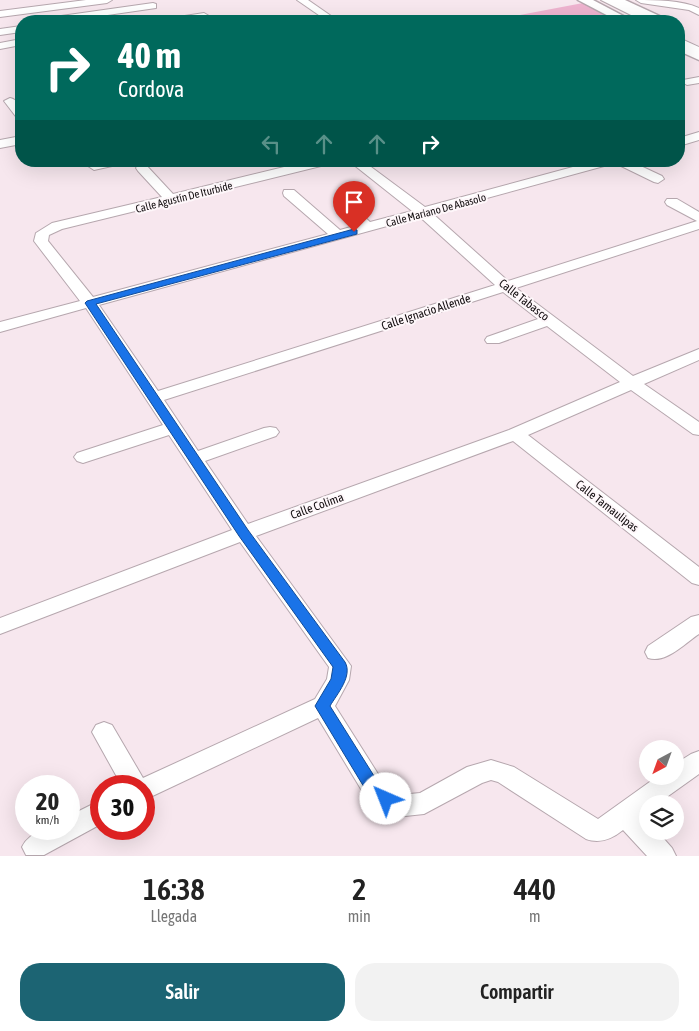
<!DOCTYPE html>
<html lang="es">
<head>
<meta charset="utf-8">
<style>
  :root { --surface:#fff; --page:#f2f2f2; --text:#222; --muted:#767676; --accent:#1c6473 }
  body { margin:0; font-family:"Asap Condensed",sans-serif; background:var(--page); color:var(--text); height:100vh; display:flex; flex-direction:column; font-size:19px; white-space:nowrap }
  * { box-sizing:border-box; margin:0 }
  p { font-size:16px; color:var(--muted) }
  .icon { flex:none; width:28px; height:28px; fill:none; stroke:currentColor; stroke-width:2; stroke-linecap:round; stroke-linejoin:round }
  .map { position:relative; height:856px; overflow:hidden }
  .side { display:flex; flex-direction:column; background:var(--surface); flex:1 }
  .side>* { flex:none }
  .guide { position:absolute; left:15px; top:15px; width:670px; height:152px; border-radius:20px; box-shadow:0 5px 20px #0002; background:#00695c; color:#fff; overflow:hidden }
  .needle { width:32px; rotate:221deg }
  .controls { position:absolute; left:639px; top:740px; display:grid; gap:10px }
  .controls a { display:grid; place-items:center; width:45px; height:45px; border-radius:50%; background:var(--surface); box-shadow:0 5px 20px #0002; font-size:25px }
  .speed { position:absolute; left:15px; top:775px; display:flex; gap:10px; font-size:25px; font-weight:700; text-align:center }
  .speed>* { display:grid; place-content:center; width:65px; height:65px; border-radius:50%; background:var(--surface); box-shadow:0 5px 20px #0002; line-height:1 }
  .speed small { font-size:12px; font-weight:400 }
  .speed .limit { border:8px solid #d22; background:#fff; color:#111 }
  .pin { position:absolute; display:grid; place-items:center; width:42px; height:42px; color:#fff; margin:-51px -21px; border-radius:50% 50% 50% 0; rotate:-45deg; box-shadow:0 0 5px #0007 }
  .pin .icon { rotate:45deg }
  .me { position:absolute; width:55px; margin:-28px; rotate:316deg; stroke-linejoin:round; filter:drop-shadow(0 0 4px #0008) }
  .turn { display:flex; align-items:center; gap:18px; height:105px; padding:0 20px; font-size:22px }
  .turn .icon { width:65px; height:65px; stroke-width:2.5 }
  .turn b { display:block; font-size:35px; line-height:42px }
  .lanes { display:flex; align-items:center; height:48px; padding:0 20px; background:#0003; justify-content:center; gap:25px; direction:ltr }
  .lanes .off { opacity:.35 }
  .eta { display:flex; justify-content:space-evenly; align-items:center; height:85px; text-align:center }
  .eta b { font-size:30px; font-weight:600; line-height:35px }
  .cta { display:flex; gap:10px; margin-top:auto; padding:10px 20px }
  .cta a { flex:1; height:58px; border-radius:20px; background:var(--accent); color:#fff; font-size:20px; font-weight:600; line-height:58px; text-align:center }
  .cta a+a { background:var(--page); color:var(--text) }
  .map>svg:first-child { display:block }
  .green { fill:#eeb3cf }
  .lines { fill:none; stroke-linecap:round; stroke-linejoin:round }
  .minor-casing { stroke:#b6a7ae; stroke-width:2 }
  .major-casing { stroke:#b6a7ae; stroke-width:3 }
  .minor { fill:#fff; fill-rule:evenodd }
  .major { fill:#fff; fill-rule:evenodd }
  .route { fill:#1a73e8; stroke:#114b97 }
  .labels { text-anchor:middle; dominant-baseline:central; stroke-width:4; stroke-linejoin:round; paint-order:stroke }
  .far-street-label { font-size:11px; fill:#110c0e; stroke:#fef7fa }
  .street-label { font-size:12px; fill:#110c0e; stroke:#fef7fa }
</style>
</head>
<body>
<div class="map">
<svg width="699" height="856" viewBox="0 0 699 856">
  <rect width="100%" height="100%" fill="#f7e7ee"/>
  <polygon class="green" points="583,3 615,19 615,21 488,21"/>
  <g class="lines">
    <g class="minor-casing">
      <g id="minor">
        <polygon points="86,0 112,0 107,3 0,17 0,11"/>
        <polygon points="297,0 308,0 334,18 332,20 326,20"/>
        <polygon points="601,0 613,0 655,21 643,21"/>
        <path d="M 636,0 C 656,0 681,0 699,8 L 699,15 L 689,10 L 641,3 Z"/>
        <polygon points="153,3 156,4 156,8 66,21 42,21 47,18"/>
        <polygon points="204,13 209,16 207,18 189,21 167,21 172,18"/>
        <polygon points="21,26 21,32 0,35 0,29"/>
        <polygon points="679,38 699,47 699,54 679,45"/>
        <polygon points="21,39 21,45 0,49 0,43"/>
        <polygon points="699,77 699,83 687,85 682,82 683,80"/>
        <path d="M 10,98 C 20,100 21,111 21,119 L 17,118 L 4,101 Z"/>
        <polygon points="699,132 699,140 679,146 679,138"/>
        <polygon points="21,136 21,144 0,148 0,140"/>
        <polygon points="99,161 123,161 121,164 94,170 88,166 90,163"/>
        <path d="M 309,161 L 331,161 L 329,164 L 178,201 L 177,203 L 168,203 L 62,229 L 49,235 L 48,241 L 93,297 L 328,234 L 284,196 L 283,193 L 284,190 L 294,190 L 340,230 L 358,225 L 346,214 L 348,211 L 358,211 L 370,222 L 412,211 L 349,161 L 363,161 L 425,207 L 595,161 L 630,161 L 662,176 L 664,179 L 658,183 L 654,182 L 615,163 L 432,213 L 508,281 L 697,221 L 667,205 L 665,202 L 667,199 L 677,199 L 699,212 L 699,229 L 516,288 L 633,376 L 699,349 L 699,360 L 644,384 L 699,422 L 699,435 L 693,434 L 631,390 L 528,435 L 699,567 L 699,585 L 692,583 L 513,441 L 256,536 L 351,666 L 349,680 L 335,706 L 385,785 L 400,795 L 420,793 L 467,767 L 491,760 L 514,767 L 598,819 L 658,776 L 675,776 L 675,764 L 691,754 L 699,751 L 699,774 L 657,804 L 648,804 L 648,810 L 641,815 L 648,821 L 648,831 L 657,831 L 672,848 L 676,856 L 647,856 L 623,830 C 612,839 600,844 586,839 L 498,782 L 491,780 L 482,783 L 424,814 L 396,817 L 387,814 L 367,799 L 318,718 L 144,800 L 144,786 L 122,786 L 92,732 L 96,725 L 104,722 L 112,725 L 143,778 L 315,699 L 327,679 L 329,667 L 240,542 L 0,634 L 0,618 L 232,530 L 169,435 L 89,461 L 83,463 L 77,461 L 74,457 L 77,453 L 163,425 L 86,308 L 0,332 L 0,322 L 80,301 L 34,241 L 36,233 L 52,223 L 162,197 L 138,171 L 136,168 L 138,165 L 146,165 L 173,194 ZM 420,217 L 495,285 L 158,391 L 99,305 ZM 503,292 L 538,319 L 487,337 L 485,340 L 487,343 L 499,343 L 547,326 L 620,382 L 509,430 L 248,524 L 205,461 L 276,436 L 279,432 L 276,428 L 270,427 L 264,428 L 198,451 L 164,400 Z"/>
        <path d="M 699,615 L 699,634 C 685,643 666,664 648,658 L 645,652 L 648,646 L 691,617 Z"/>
        <path d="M 101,800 L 101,824 L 44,855 L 26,855 L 22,847 C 31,829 51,829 69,829 L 69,816 Z"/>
      </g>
    </g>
    <g class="major-casing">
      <g id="major">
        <polygon points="578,0 593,0 633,21 618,21"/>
        <polygon points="609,0 625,0 664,18 666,21 651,21"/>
        <polygon points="679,42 699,51 699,60 679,51"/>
      </g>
    </g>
    <use href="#minor" class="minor"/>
    <use href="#major" class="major"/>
  </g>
  <path class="route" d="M 354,229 L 357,230 L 357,234 L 96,304 L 248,530 L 345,662 C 353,676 337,694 330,706 L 381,787 L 392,794 L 394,799 L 392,804 L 386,806 L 370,797 L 315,706 L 331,679 L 333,667 L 239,536 L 85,303 L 87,301 Z"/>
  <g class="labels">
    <g class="far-street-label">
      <text transform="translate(184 197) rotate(-14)">Calle Agustín De Iturbide</text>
      <text transform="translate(436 210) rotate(-15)">Calle Mariano De Abasolo</text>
    </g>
    <g class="street-label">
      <text transform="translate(524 300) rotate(38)">Calle Tabasco</text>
      <text transform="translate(426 312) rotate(-18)">Calle Ignacio Allende</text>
      <text transform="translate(317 506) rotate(-20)">Calle Colima</text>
      <text transform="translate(607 506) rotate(38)">Calle Tamaulipas</text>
    </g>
  </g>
</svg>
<div class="controls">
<a><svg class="needle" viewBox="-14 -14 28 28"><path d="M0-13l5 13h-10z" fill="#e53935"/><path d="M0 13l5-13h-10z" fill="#767676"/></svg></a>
<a><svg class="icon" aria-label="layers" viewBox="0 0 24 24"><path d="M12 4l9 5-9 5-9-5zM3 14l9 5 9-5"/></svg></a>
</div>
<div class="speed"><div>20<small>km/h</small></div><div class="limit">30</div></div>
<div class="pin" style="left:354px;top:232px;background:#d93025"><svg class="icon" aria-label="arrive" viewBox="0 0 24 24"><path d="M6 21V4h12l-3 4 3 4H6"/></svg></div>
<svg class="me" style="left:386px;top:799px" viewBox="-20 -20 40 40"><circle r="19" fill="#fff"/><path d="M0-13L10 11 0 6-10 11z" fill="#1a73e8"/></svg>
<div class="guide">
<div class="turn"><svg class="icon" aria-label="right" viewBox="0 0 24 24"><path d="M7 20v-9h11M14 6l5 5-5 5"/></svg><div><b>40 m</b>Cordova</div></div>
<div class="lanes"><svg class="icon off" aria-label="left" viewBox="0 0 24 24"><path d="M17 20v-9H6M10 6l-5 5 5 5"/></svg><svg class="icon off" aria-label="ahead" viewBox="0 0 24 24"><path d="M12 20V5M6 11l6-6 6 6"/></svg><svg class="icon off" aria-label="ahead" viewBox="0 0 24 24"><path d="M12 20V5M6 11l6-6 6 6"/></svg><svg class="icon" aria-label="right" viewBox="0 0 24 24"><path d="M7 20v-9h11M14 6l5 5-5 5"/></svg></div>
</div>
</div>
<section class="side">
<div class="eta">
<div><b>16:38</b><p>Llegada</p></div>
<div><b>2</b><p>min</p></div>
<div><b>440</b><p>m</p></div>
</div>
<div class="cta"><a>Salir</a><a>Compartir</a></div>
</section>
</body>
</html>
